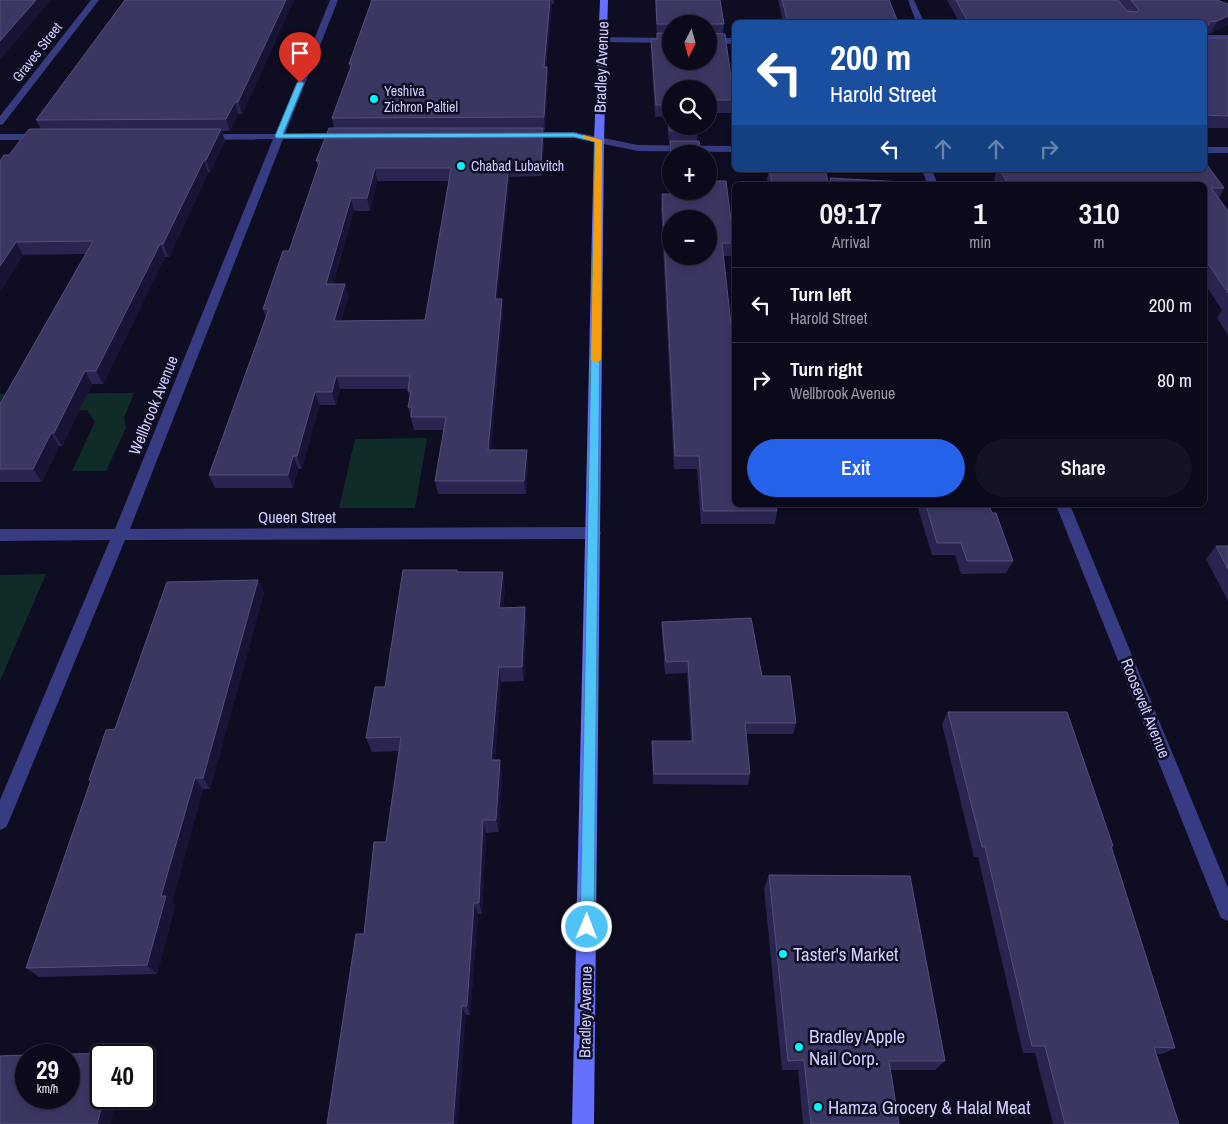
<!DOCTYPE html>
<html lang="en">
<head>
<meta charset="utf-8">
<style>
  :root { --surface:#0a0a1a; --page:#131323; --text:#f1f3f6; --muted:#999aa2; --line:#2a2b39; --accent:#2563eb }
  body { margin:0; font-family:"Archivo Narrow",sans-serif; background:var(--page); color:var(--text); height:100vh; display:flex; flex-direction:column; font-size:19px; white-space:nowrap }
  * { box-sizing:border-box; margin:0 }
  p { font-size:16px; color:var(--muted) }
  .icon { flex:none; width:28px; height:28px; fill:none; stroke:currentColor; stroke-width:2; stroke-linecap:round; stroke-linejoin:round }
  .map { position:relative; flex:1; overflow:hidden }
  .sheet { position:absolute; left:732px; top:182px; width:475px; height:325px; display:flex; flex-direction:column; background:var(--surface); border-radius:8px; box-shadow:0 2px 8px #0003,0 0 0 1px var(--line) }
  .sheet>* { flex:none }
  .top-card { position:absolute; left:732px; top:20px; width:475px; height:152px; border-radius:8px; box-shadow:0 2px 8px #0003,0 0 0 1px var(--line); background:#1a4fa0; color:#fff; overflow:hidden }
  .needle { width:32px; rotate:186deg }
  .buttons { position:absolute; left:662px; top:15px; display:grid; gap:10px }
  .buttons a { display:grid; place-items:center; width:55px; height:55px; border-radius:50%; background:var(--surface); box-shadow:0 2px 8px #0003,0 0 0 1px var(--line); font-size:25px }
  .speed { position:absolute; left:15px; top:1044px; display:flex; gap:10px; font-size:25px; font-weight:700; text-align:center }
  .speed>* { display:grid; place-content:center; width:65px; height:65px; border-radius:50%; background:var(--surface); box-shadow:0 2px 8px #0003,0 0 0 1px var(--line); line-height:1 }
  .speed small { font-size:12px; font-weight:400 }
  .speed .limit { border:2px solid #111; border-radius:8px; background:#fff; color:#111 }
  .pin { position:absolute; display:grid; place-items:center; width:42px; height:42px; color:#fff; margin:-51px -21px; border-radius:50% 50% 50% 0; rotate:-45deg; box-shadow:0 0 5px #0007 }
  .pin .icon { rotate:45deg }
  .me { position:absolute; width:55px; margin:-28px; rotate:1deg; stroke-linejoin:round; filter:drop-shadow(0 0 4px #0008) }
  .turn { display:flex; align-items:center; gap:18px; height:105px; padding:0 15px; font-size:22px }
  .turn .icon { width:65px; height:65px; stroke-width:2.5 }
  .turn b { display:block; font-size:35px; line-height:42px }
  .lanes { display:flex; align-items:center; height:48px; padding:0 15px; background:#0003; justify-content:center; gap:25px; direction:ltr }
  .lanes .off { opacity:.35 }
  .eta { display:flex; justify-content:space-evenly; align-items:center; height:85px; text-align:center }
  .eta b { font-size:30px; font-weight:600; line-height:35px }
  .button { display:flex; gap:10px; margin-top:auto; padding:10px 15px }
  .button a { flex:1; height:58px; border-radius:30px; background:var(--accent); color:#fff; font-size:20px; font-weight:600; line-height:58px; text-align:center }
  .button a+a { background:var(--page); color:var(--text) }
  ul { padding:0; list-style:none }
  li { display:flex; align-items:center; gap:15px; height:75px; padding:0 15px; border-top:1px solid var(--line) }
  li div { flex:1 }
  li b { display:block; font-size:19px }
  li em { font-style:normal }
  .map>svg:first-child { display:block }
  .green { fill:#102c28 }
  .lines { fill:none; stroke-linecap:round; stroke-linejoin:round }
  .street { fill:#373b82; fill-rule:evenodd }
  .secondary { fill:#6570ff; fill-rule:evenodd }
  .wall { fill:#292550; fill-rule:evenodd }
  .shaded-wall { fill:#171436 }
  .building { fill:#3b3763; stroke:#524f7b; fill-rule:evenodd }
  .route { fill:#4fc3f7; stroke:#337fa1 }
  .slow { fill:#f59e0b }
  .poi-dot { fill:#00f8f9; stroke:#0e0d22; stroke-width:2 }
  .labels { text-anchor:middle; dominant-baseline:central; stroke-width:5; stroke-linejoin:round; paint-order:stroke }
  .far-street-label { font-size:14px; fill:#cfceff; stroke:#0e0d22 }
  .far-poi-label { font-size:14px; fill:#cfceff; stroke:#0e0d22; text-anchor:start }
  .street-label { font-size:16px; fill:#cfceff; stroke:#0e0d22 }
  .near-poi-label { font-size:19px; fill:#cfceff; stroke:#0e0d22; text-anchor:start }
</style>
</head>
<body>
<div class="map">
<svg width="1228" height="1124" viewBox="0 0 1228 1124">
  <rect width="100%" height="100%" fill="#0e0d22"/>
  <g class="green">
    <polygon points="134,393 124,418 126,428 106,471 72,471 95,422 87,410 0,410 0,394"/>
    <polygon points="427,438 415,508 339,508 355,439"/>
    <polygon points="46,574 0,681 0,575"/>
  </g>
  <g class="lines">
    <g class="street">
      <polygon points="91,0 99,0 3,124 0,125 0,116"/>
      <polygon points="330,0 338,0 285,134 345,133 350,136 345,139 283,139 130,529 594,527 599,529 601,533 599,537 594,539 125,540 9,821 6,827 0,830 0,800 110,540 0,541 0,529 115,529 273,139 203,140 198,137 203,134 276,134"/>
      <polygon points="908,0 914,0 924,22 916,22"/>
      <rect x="1205" y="35" width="23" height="6"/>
      <polygon points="603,37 671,38 671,43 600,42 600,38"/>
      <polygon points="735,38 735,44 709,43 709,38"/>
      <polygon points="523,132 574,132 638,145 735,146 735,152 638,151 574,138 520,137 520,133"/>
      <polygon points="0,134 43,134 48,137 43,140 0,140"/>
      <rect x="1205" y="147" width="23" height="6"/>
      <polygon points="922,170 932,170 938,185 928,185"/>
      <polygon points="1056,505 1070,505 1228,888 1228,921 1221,918 1218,911"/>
    </g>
    <polygon class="secondary" points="600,0 608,0 604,140 594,1124 572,1124 594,140"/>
  </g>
  <g class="wall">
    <polygon points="125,0 294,0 242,114 238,114 230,131 222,131 225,141 210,172 208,173 169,257 165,257 103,384 92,384 62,446 59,446 42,482 0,482 0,404 86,254 23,255 0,291 9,155 41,129 36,120"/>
    <path d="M 370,0 L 554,0 L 554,4 L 552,4 L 546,67 L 547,67 L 548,80 L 545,130 L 543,130 L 544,140 L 542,176 L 510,177 L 497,299 L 503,312 L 491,450 L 528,463 L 526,494 L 438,494 L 435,481 L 444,430 L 414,430 L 408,407 L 410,399 L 408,391 L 408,389 L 340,389 L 336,405 L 319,405 L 302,469 L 298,469 L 293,488 L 215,488 L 209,475 L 266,318 L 263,309 L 289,251 L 318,166 L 316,161 L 334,128 L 332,118 L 350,70 L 349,64 L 371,3 ZM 377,181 L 449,181 L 425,320 L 341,321 L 348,297 L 345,284 L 333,284 L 354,211 L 370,211 Z"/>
    <path d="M 655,0 L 720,0 L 724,24 L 723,34 L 734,100 L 733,113 L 712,113 L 711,117 L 709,117 L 709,89 L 671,89 L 698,131 L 697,141 L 671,154 L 671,179 L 669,153 L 670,144 L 669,144 L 667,117 L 655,117 L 651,50 L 651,39 L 657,39 ZM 671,24 L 709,24 L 709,61 L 671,61 Z"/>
    <polygon points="778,0 889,0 898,22 783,22"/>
    <polygon points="947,0 1217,0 1228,4 1228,25 1211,33 1205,34 1205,22 959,22"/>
    <rect x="1205" y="38" width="23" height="90"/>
    <polygon points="769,170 825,170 829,185 768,185 767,179"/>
    <polygon points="997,170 1205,170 1224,188 1219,198 1228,211 1228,335 1217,318 1222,310 1205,284 1205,185 997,185 994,178"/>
    <polygon points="830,178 905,185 829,185"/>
    <polygon points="672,191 709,191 734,243 733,256 723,256 735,505 777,511 775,524 701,524 697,469 674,469 661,207 662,194 672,194"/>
    <polygon points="917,505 989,505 992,513 1013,561 1006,573 961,574 955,555 932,555"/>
    <polygon points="1216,546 1228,546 1228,601 1206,559"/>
    <polygon points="457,570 458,572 505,588 503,608 527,622 524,681 501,682 495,760 502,773 499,832 486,833 482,914 478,914 470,1015 466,1015 364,934 386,842 399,751 372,752 366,738 385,687"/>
    <polygon points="258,580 264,593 210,789 203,789 172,902 175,906 157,974 39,977 26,968 91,783 89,780 115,729"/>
    <polygon points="662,622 762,676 796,723 793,734 746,734 750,774 748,785 653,784 652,753 652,741 691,741 687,673 665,674 662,634"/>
    <polygon points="948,712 1113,846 1111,848 1175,1048 1162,1054 1156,1054 1179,1124 1053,1124 1035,1053 1023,1053 978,857 974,857 942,724"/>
    <polygon points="769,875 945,1061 935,1070 890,1070 899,1124 803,1124 798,1070 782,1070 764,888"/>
  </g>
  <g class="shaded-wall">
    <polygon points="36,0 51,0 0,60 0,41"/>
    <polygon points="286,0 294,0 242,114 238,102"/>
    <polygon points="550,0 551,0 552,4 544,80 544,67"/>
    <polygon points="1228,11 1228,25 1211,33 1217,21"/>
    <polygon points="1209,25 1205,33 1205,27"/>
    <polygon points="547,67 548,80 545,130 544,117"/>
    <polygon points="235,102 238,114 230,131 226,119"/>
    <polygon points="543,128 544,140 542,176 541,164"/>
    <polygon points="221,129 225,141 210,172 206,160"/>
    <polygon points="204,160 208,173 169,257 163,244"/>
    <polygon points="509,164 510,177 496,312 495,299"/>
    <polygon points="375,168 377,181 370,211 367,198"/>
    <polygon points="351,198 354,211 329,297 326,284"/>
    <polygon points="16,242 23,255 0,291 0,266"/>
    <polygon points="160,244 165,257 103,384 96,371"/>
    <polygon points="345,284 348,297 338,334 334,321"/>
    <polygon points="502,299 503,312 490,463 488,450"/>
    <polygon points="85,371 92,384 62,446 54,433"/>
    <polygon points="336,376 340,389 336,405 332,392"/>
    <polygon points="315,392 319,405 302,469 297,456"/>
    <polygon points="51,433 59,446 42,482 33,469"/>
    <polygon points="527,450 528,463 526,494 524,481"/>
    <polygon points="293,456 298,469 293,488 288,475"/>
    <polygon points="503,572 505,588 502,623 499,608"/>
    <polygon points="258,580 264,593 210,789 203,778"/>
    <polygon points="525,607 527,622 524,681 522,667"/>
    <polygon points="499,667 501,682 494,774 491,760"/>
    <polygon points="500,760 502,773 499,832 496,820"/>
    <polygon points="195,778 203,789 172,902 175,906 157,974 147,965 161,896"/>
    <polygon points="483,820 486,833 482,914 479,903"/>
    <polygon points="474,903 478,914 470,1015 467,1006"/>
    <polygon points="462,1006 466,1015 458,1124 453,1124"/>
    <polygon points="104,1098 118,1098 110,1124 97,1124"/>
  </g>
  <g class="building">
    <polygon points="0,0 36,0 0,41"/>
    <polygon points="125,0 286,0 238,102 235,102 226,119 36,120"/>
    <polygon points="372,0 550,0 544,67 547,67 544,117 332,118 352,64 349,64"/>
    <polygon points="656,0 720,0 724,24 657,24"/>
    <polygon points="782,0 889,0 898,22 788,22"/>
    <polygon points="956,0 1118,0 1127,11 1137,12 1139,10 1131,0 1217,0 1228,4 1228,16 1217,21 1209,22 1209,25 1205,27 1205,22 968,22"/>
    <polygon points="709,32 710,33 725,34 734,100 712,100 712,105 709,105 709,89 671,89 671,126 698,126 698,131 669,131 667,105 656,105 651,39 657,39 657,33 671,33 671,61 709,61"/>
    <polygon points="1205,38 1228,38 1228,116 1205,115"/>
    <path d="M 329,128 L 543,128 L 541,164 L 509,164 L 495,299 L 502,299 L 488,450 L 527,450 L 524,481 L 435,481 L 446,417 L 411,417 L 412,407 L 408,407 L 411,391 L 408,391 L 410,376 L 336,376 L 332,392 L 315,392 L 297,456 L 293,456 L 288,475 L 209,475 L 269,309 L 263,309 L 283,251 L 289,251 L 320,161 L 316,161 ZM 375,168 L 451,168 L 425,320 L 334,321 L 345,284 L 326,284 L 351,198 L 367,198 Z"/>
    <polygon points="29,129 221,129 206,160 204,160 163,244 160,244 96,371 85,371 54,433 51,433 33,469 0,469 0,404 93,241 16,242 0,266 0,161 4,155 9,155"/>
    <polygon points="670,141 699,141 701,154 671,154 671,158"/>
    <polygon points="1205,162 1224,188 1211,188 1228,211 1228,293 1205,259 1205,185 1008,185 1001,170 1205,170"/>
    <polygon points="770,170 825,170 829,185 772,185"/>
    <polygon points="830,178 904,182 905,185 832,185"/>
    <path d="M 709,181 L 726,181 L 734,243 L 722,243 L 735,360 L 735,505 L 776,505 L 777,511 L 703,511 L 699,456 L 675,456 L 662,194 L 674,194 L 674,191 L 709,191 ZM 671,219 L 709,219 L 709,256 L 671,256 Z"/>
    <polygon points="926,505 989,505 992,513 996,513 1013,561 967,561 961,543 937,543"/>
    <polygon points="1216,546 1228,546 1228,569"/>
    <polygon points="403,570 457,570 457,572 503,572 499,608 525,607 522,667 499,667 491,760 500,760 496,820 483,820 479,903 474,903 467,1006 462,1006 453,1124 327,1124 356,934 364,934 374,842 386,842 401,737 366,738 375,687 385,687"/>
    <polygon points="258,580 203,778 195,778 161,896 166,896 147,965 26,968 91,780 89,780 106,730 115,729 167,582"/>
    <polygon points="751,618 762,676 790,676 796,723 745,723 750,774 654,774 652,741 693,741 688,661 666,662 662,622"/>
    <polygon points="948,712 1067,712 1113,846 1111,846 1175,1048 1154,1047 1179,1124 1065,1124 1045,1046 1032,1046 985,847 982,847"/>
    <polygon points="769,875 910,876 945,1061 889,1061 899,1124 811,1124 804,1060 788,1061"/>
    <polygon points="116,1053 116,1055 101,1055 101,1098 104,1098 97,1124 0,1124 0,1056 26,1055 26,1098 69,1098 69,1055 29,1055"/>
  </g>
  <polygon class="route" points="300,81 304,83 283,134 574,133 602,140 594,927 592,932 587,934 582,932 580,927 595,142 574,137 276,138 275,136 297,83"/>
  <polygon class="slow" points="583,135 602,140 601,360 596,363 591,360 595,142 583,138"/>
  <g class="poi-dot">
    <circle cx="374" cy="99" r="5"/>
    <circle cx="461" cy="166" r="5"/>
    <circle cx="783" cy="954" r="5"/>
    <circle cx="799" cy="1047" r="5"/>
    <circle cx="818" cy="1107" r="5"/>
  </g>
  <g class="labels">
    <g class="far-street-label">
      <text transform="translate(37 52) rotate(-52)">Graves Street</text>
    </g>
    <g class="far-poi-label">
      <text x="384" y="91">Yeshiva<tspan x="384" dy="16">Zichron Paltiel</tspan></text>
      <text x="471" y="166">Chabad Lubavitch</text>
    </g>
    <g class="street-label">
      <text transform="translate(601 67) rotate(-88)">Bradley Avenue</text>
      <text transform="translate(153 405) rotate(-68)">Wellbrook Avenue</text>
      <text x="297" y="517">Queen Street</text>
      <text transform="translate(1146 708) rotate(68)">Roosevelt Avenue</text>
      <text transform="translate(585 1012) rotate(-89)">Bradley Avenue</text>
    </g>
    <g class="near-poi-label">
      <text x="793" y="954">Taster's Market</text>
      <text x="809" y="1036">Bradley Apple<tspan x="809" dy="22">Nail Corp.</tspan></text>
      <text x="828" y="1107">Hamza Grocery &amp; Halal Meat</text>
    </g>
  </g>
</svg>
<div class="buttons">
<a><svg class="needle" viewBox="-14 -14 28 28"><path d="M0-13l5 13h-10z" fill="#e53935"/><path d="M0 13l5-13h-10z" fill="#999aa2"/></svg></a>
<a><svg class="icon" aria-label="search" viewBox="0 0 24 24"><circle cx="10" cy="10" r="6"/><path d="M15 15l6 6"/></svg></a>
<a>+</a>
<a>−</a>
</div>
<div class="speed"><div>29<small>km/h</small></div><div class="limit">40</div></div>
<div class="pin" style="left:300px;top:83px;background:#d93025"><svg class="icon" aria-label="arrive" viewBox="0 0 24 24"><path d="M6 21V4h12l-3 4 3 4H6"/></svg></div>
<svg class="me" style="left:587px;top:927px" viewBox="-20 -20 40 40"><circle r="17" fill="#4fc3f7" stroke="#fff" stroke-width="3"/><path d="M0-11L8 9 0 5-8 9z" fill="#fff"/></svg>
<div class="top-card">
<div class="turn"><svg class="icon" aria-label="left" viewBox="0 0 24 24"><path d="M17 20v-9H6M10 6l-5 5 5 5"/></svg><div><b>200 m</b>Harold Street</div></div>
<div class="lanes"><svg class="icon" aria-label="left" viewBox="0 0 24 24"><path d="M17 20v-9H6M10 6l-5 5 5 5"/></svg><svg class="icon off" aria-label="ahead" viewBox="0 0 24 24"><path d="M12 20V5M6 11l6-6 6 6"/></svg><svg class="icon off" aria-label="ahead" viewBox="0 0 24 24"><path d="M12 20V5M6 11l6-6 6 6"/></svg><svg class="icon off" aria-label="right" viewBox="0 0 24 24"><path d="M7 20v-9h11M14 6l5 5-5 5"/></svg></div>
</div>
<section class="sheet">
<div class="eta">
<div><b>09:17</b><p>Arrival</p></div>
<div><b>1</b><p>min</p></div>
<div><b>310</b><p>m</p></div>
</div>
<ul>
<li><svg class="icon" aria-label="left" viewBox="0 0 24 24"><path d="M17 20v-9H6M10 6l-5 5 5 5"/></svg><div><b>Turn left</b><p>Harold Street</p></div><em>200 m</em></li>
<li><svg class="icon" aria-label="right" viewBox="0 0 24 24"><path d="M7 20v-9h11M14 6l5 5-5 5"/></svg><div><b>Turn right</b><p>Wellbrook Avenue</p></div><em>80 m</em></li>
</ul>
<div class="button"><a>Exit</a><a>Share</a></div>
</section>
</div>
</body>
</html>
